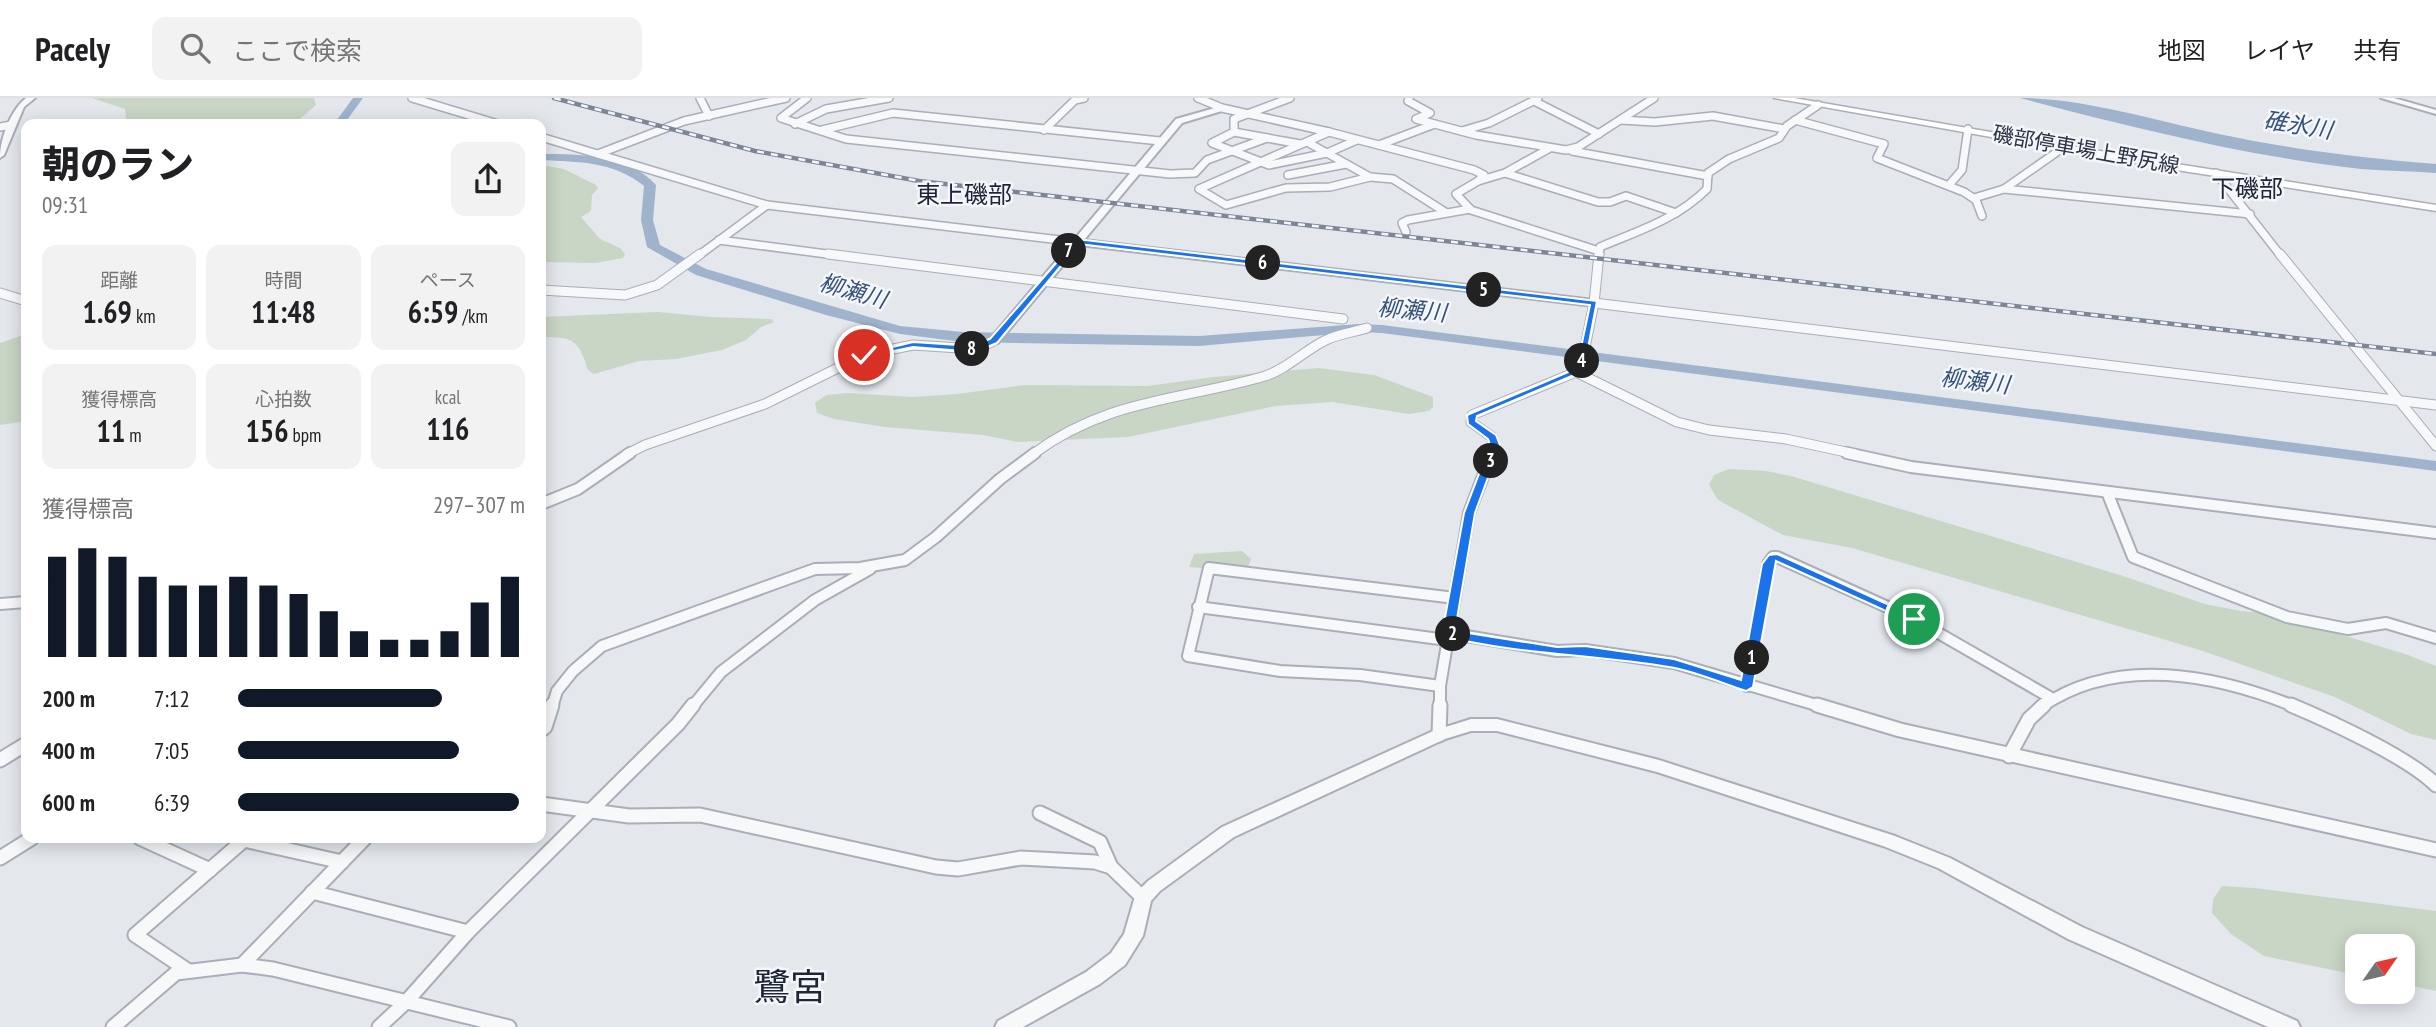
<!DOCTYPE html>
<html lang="ja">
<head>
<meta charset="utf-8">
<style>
  :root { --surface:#fff; --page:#f2f2f2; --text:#202124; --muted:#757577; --line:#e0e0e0; --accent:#111827 }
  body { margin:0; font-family:"PT Sans Narrow","Noto Sans JP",sans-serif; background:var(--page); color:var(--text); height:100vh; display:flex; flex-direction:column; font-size:26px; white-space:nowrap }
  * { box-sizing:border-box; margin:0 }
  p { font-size:23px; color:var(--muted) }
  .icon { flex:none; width:38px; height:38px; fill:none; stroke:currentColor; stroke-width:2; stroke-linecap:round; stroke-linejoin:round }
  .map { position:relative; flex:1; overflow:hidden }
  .sheet { position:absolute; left:21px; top:21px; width:525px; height:724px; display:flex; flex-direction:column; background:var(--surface); border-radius:14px; box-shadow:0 4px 18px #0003 }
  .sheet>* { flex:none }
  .needle { width:46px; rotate:56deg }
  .tools { position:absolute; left:2345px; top:836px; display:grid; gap:14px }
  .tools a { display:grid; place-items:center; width:70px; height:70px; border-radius:14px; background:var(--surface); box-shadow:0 4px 18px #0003; font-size:35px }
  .pin { position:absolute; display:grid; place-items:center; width:60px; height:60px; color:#fff; margin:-30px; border:4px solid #fff; border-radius:50%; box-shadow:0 2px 7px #0007 }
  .km { position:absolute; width:35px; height:35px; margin:-18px; border-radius:50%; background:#222; color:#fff; font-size:19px; line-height:35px; text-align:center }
  .round { display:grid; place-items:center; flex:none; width:74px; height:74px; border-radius:14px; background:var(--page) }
  .head { display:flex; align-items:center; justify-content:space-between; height:119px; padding:0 21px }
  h1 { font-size:38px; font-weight:800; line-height:52px }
  .metrics { display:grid; grid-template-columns:repeat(3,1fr); gap:10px; height:119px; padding:7px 21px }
  .metrics div { display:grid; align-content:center; border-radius:14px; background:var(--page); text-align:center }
  .metrics b { font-size:30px; font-weight:800 }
  .metrics small { font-size:19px; font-weight:400 }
  .metrics p { font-size:19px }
  .chart { height:196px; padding:14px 21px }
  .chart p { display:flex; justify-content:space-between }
  .chart svg { width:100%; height:126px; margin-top:7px; stroke:var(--accent); stroke-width:6 }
  ul { padding:0 21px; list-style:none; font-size:23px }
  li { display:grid; grid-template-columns:112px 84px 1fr; align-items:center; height:52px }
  li i { height:18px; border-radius:9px; background:var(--accent) }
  header { display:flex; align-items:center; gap:42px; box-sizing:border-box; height:98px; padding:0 35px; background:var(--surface); border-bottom:2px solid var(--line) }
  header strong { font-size:33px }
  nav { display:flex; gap:38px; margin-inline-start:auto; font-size:24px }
  .search { width:490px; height:63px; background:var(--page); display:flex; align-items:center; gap:18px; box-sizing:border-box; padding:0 24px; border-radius:14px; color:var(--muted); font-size:26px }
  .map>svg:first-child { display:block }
</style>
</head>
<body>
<header>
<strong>Pacely</strong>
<div class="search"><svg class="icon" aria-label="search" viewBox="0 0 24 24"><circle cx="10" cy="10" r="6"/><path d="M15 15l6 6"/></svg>ここで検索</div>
<nav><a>地図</a><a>レイヤ</a><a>共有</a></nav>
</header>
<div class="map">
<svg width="2436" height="929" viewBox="0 0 2436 929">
  <rect width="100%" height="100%" fill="#e4e7ec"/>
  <g fill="#c9d6c5">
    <polygon points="92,0 314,0 316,7 294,26 127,26 125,11"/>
    <polygon points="541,67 564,71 596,87 598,90 592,97 591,113 581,119 600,141 620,150 625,156 623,160 595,165 541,164"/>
    <path d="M658,214L710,219L771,221L774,224L761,229L746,242L722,252L676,261L639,263L594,276C587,272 587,270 585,263C576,237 565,240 541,239V219Z"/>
    <polygon points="26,236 26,323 0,327 0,245"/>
    <polygon points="1318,270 1374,277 1433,299 1433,309 1429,313 1409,316 1332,304 1276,308 1128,339 1018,344 983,337 885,329 834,321 817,315 815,305 826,297 848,295 913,299 957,296 1025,287 1148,288 1213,279"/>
    <polygon points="1729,371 1766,373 1791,378 2120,477 2205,506 2241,513 2275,516 2408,557 2436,568 2436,642 2411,636 2335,599 2200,552 1852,450 1783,437 1718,402 1709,387 1714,377"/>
    <polygon points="1242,453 1251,461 1247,471 1204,465 1202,470 1189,469 1194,456"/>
    <polygon points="2222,788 2254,790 2436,813 2436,893 2403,886 2403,849 2357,849 2357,877 2264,858 2231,836 2212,815 2213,801"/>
  </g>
  <path fill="#9fb4cc" d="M2020,0C2082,0 2153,22 2214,35C2288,51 2361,60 2436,66V75C2411,73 2386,73 2361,71C2246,58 2131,29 2020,0Z"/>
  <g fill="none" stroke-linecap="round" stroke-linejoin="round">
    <g fill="#9fb4cc" fill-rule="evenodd">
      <polygon points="353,0 363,0 344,26 334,26"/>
      <path d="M541,56C580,56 628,56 656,87L653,122L660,147L706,171L900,228L963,234L1199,238L1358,226L1382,227L2436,363V373L1382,235L1358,234L1199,248L963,244L900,236L826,217L696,177L647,149L641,122L644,88C613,63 579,64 541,62Z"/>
    </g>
    <g stroke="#a9aeb7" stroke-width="10">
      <g id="minor-far3">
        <polyline points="412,0 498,26"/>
        <polyline points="700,0 709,18"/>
        <polyline points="807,0 781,20 846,41 1170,76 1195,75 1207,62 1267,40"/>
        <polyline points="1198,0 1222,10 1329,34 1474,72 1484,77 1478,83"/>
        <polyline points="1409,0 1408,3 1430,15 1416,21 1476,37 1566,52 1578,49 1654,0"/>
        <polyline points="1538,0 1536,4 1599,36"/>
        <polyline points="1621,22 1655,24 1713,18 1784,31"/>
        <polyline points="1795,22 1884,46 1877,60 1964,94 1976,102 1982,118"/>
        <polyline points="795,26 826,11 889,0"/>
        <polyline points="0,29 11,27"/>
        <polyline points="822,32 893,15 1160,43"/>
        <polyline points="1044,32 1075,2 1084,0"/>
        <polyline points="1462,33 1489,25 1537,1"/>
        <polyline points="1234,34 1234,21 1290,0"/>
        <polyline points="541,39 767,107 1077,144"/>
        <polyline points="1307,44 1370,79 1330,89 1286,90 1226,107 1199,91 1329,34"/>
        <polyline points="1300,46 1234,34 1212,45 1269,67 1327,55 1357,42"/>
        <polyline points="1379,47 1432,27"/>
        <polyline points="1550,50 1505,75 1478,83 1456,96 1471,112 1599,153"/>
        <polyline points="1572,53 1708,78"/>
        <polyline points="598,56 684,23 786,0"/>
        <polyline points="1505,75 1598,104 1610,104 1626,98 1676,115"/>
        <polyline points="2216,75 2281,158"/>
        <polyline points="1288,77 1346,66"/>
        <polyline points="1370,79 1393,81 1445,114"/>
        <polyline points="1949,87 1962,72 1968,31"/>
        <polyline points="2004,91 2250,116"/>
        <polyline points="1974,100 2004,91 2064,49"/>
        <polyline points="1406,134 1402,125 1408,122 1470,111"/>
        <polyline points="719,142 842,158"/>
        <polyline points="698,158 767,107"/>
        <path d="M1599,158L1600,149C1638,133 1677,121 1707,91L1708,75L1729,61L1779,40L1787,28L1818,7"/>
      </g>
    </g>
    <g stroke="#a9aeb7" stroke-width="11">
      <g id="minor-far2">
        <polyline points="828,156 1343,221"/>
        <polyline points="2280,156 2436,348"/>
        <polyline points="541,192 625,197 657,187 700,156"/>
        <polyline points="0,195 26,203"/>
        <polyline points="1594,205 2436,307"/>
        <polyline points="1576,274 1677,324 1709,332 1786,341 1855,356"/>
        <polyline points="627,356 645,347 765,306 864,257 913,247 975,251 994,243"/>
        <path d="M1033,356C1109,300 1180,303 1265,278C1287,271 1305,252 1326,242C1338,236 1354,234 1367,230"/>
        <polyline points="1491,356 1495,347 1492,339 1471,324 1472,317 1576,274 1581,269 1594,205 1599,156"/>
      </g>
    </g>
    <g stroke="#a9aeb7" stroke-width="14">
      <g id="minor-far1">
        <polyline points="1847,355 1911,369 2436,435"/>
        <polyline points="2107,394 2133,459 2287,519 2348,531 2386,525 2436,540"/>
        <polyline points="541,406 578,391 630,355"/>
        <polyline points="0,506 26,504"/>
        <polyline points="1198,509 1447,542"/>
        <polyline points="1448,535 1557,553 1585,552 1674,565 1823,609"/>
        <polyline points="1440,588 1360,577 1280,573 1188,558 1209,470 1455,500"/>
        <polyline points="1747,588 1768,466 1773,459 1777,459 1914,521 2053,601"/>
        <polyline points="552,609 557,593 573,573 602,548 815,471 860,470 905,462 936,439 1000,381 1035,355"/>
        <polyline points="692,609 721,574 815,502 870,471"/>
        <polyline points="1440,609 1440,588 1469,415 1492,355"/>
        <path d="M2041,609C2117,556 2217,577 2296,609"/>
      </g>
    </g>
    <g stroke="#a9aeb7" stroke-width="17">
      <g id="minor">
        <polyline points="1817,607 1900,632 2436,752"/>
        <path d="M2291,607C2329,623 2408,659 2436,687"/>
        <polyline points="541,632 545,629 552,607"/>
        <polyline points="1439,637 1440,607"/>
        <polyline points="2009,658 2029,621 2044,607"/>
        <polyline points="0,662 26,646"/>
        <polyline points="541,706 629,718 700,717 936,769 958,771 1021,760 1095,764 1111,769 1143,800"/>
        <polyline points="1040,715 1100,744 1111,769"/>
        <polyline points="140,740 210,772"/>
        <polyline points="0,760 32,740"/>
        <polyline points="312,794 468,834"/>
        <polyline points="242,867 365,740"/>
        <polyline points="187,872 135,837 244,742 342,764"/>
        <polyline points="113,929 176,875 242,867 273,871 509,929"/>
        <polyline points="379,929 406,904 468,834 678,626 693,607"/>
      </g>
    </g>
    <g stroke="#a9aeb7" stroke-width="4">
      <g id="tertiary">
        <path d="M26,0H35L24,9L4,57L0,60C0,40 11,12 26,0Z"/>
        <polygon points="2381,0 2394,0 2436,12 2436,16"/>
        <polygon points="1222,8 1225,8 1225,12 1182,25 1084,142 1594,202 1599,205 1594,208 1080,147 998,245 990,245 990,241 1176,21"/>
        <polygon points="1471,621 1497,621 1659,662 1895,738 1950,760 2082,829 2297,923 2300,929 2268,929 2068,841 1938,770 1883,748 1657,674 1497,633 1471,633 1445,641 1234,739 1160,793 1151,803 1143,838 1125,867 1100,886 1023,929 995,929 998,923 1086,874 1111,855 1124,836 1136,795 1148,783 1222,729 1433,633"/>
      </g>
    </g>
    <g stroke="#a9aeb7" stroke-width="3">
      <polygon id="secondary" points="1774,0 1794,0 2164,64 2436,107 2436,113 2164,70"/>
    </g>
    <use href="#minor-far3" stroke="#f7f8fa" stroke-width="7"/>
    <use href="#minor-far2" stroke="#f7f8fa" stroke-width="9"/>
    <use href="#minor-far1" stroke="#f7f8fa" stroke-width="10"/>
    <use href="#minor" stroke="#f7f8fa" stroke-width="13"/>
    <use href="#tertiary" fill="#f7f8fa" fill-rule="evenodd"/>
    <use href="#secondary" fill="#fff" fill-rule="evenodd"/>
    <g stroke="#7d8696" stroke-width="4.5">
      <polyline id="rail" points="554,0 755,53 919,83 2436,256"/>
    </g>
    <use href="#rail" stroke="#f4f6f9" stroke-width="2.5" stroke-dasharray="7" stroke-linecap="butt"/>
  </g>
  <path fill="#1a73e8" stroke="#fff" stroke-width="2" d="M1077,141L1597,203L1584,271L1579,275L1477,318L1476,323L1496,337L1500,347L1475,415L1455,533L1557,549L1585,548L1674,561L1741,582L1762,466L1769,457L1777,456L1920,521L1918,524H1910L1776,463L1753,589L1746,593C1721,585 1695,573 1669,569C1594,556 1518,557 1444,538L1442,536L1464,415L1490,347L1488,341L1468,326L1467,317L1573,272L1577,268L1590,207L1079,146L997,245L975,254L913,249L864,259L860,257L913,244L973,248L990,241Z"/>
  <g text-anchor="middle" stroke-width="5" stroke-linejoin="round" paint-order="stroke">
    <g font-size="21" fill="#2b3445" stroke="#f4f6f9">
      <text transform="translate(2086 52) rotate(10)" y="7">磯部停車場上野尻線</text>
    </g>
    <g font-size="23" font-style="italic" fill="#34527a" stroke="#f4f6f9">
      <text transform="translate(2298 27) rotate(9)" y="8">碓氷川</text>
      <text transform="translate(853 193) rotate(16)" y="8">柳瀬川</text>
      <text transform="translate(1412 212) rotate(5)" y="8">柳瀬川</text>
      <text transform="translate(1975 283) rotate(7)" y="8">柳瀬川</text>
    </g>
    <g font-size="24" fill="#1d2536" stroke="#f4f6f9">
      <text x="2247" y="99">下磯部</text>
      <text x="964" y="105">東上磯部</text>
    </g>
    <g font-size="37" fill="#1d2536" stroke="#f4f6f9">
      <text x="790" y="902">鷺宮</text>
    </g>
  </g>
</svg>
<div class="tools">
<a><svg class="needle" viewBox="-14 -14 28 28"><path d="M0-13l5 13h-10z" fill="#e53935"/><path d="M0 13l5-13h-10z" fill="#757577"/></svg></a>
</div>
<div class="pin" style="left:1914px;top:521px;background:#1e9e55"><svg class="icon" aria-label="arrive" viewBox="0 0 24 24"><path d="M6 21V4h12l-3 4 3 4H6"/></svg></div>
<div class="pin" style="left:864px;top:257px;background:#d93025"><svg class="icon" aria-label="check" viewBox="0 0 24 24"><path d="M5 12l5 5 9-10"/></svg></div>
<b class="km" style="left:1752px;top:560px">1</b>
<b class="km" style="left:1453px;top:536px">2</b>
<b class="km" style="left:1491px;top:363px">3</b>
<b class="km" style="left:1582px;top:263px">4</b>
<b class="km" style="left:1484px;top:192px">5</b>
<b class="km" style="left:1263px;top:165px">6</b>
<b class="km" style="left:1069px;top:153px">7</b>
<b class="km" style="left:972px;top:251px">8</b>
<section class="sheet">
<div class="head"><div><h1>朝のラン</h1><p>09:31</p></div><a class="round"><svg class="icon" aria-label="share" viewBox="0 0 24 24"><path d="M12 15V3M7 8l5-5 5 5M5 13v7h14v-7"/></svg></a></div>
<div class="metrics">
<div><p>距離</p><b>1.69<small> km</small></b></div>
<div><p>時間</p><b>11:48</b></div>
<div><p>ペース</p><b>6:59<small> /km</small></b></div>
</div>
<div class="metrics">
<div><p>獲得標高</p><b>11<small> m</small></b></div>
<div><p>心拍数</p><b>156<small> bpm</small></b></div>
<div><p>kcal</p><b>116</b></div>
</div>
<div class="chart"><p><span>獲得標高</span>297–307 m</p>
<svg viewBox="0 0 160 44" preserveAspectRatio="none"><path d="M5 44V9M15 44V6M25 44V9M35 44V16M45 44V19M55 44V19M65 44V16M75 44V19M85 44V22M95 44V28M105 44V35M115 44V38M125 44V38M135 44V35M145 44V25M155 44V16"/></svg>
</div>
<ul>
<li><b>200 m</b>7:12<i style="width:71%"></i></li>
<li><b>400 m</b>7:05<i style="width:77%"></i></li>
<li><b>600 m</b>6:39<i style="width:98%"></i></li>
</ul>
</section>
</div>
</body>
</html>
